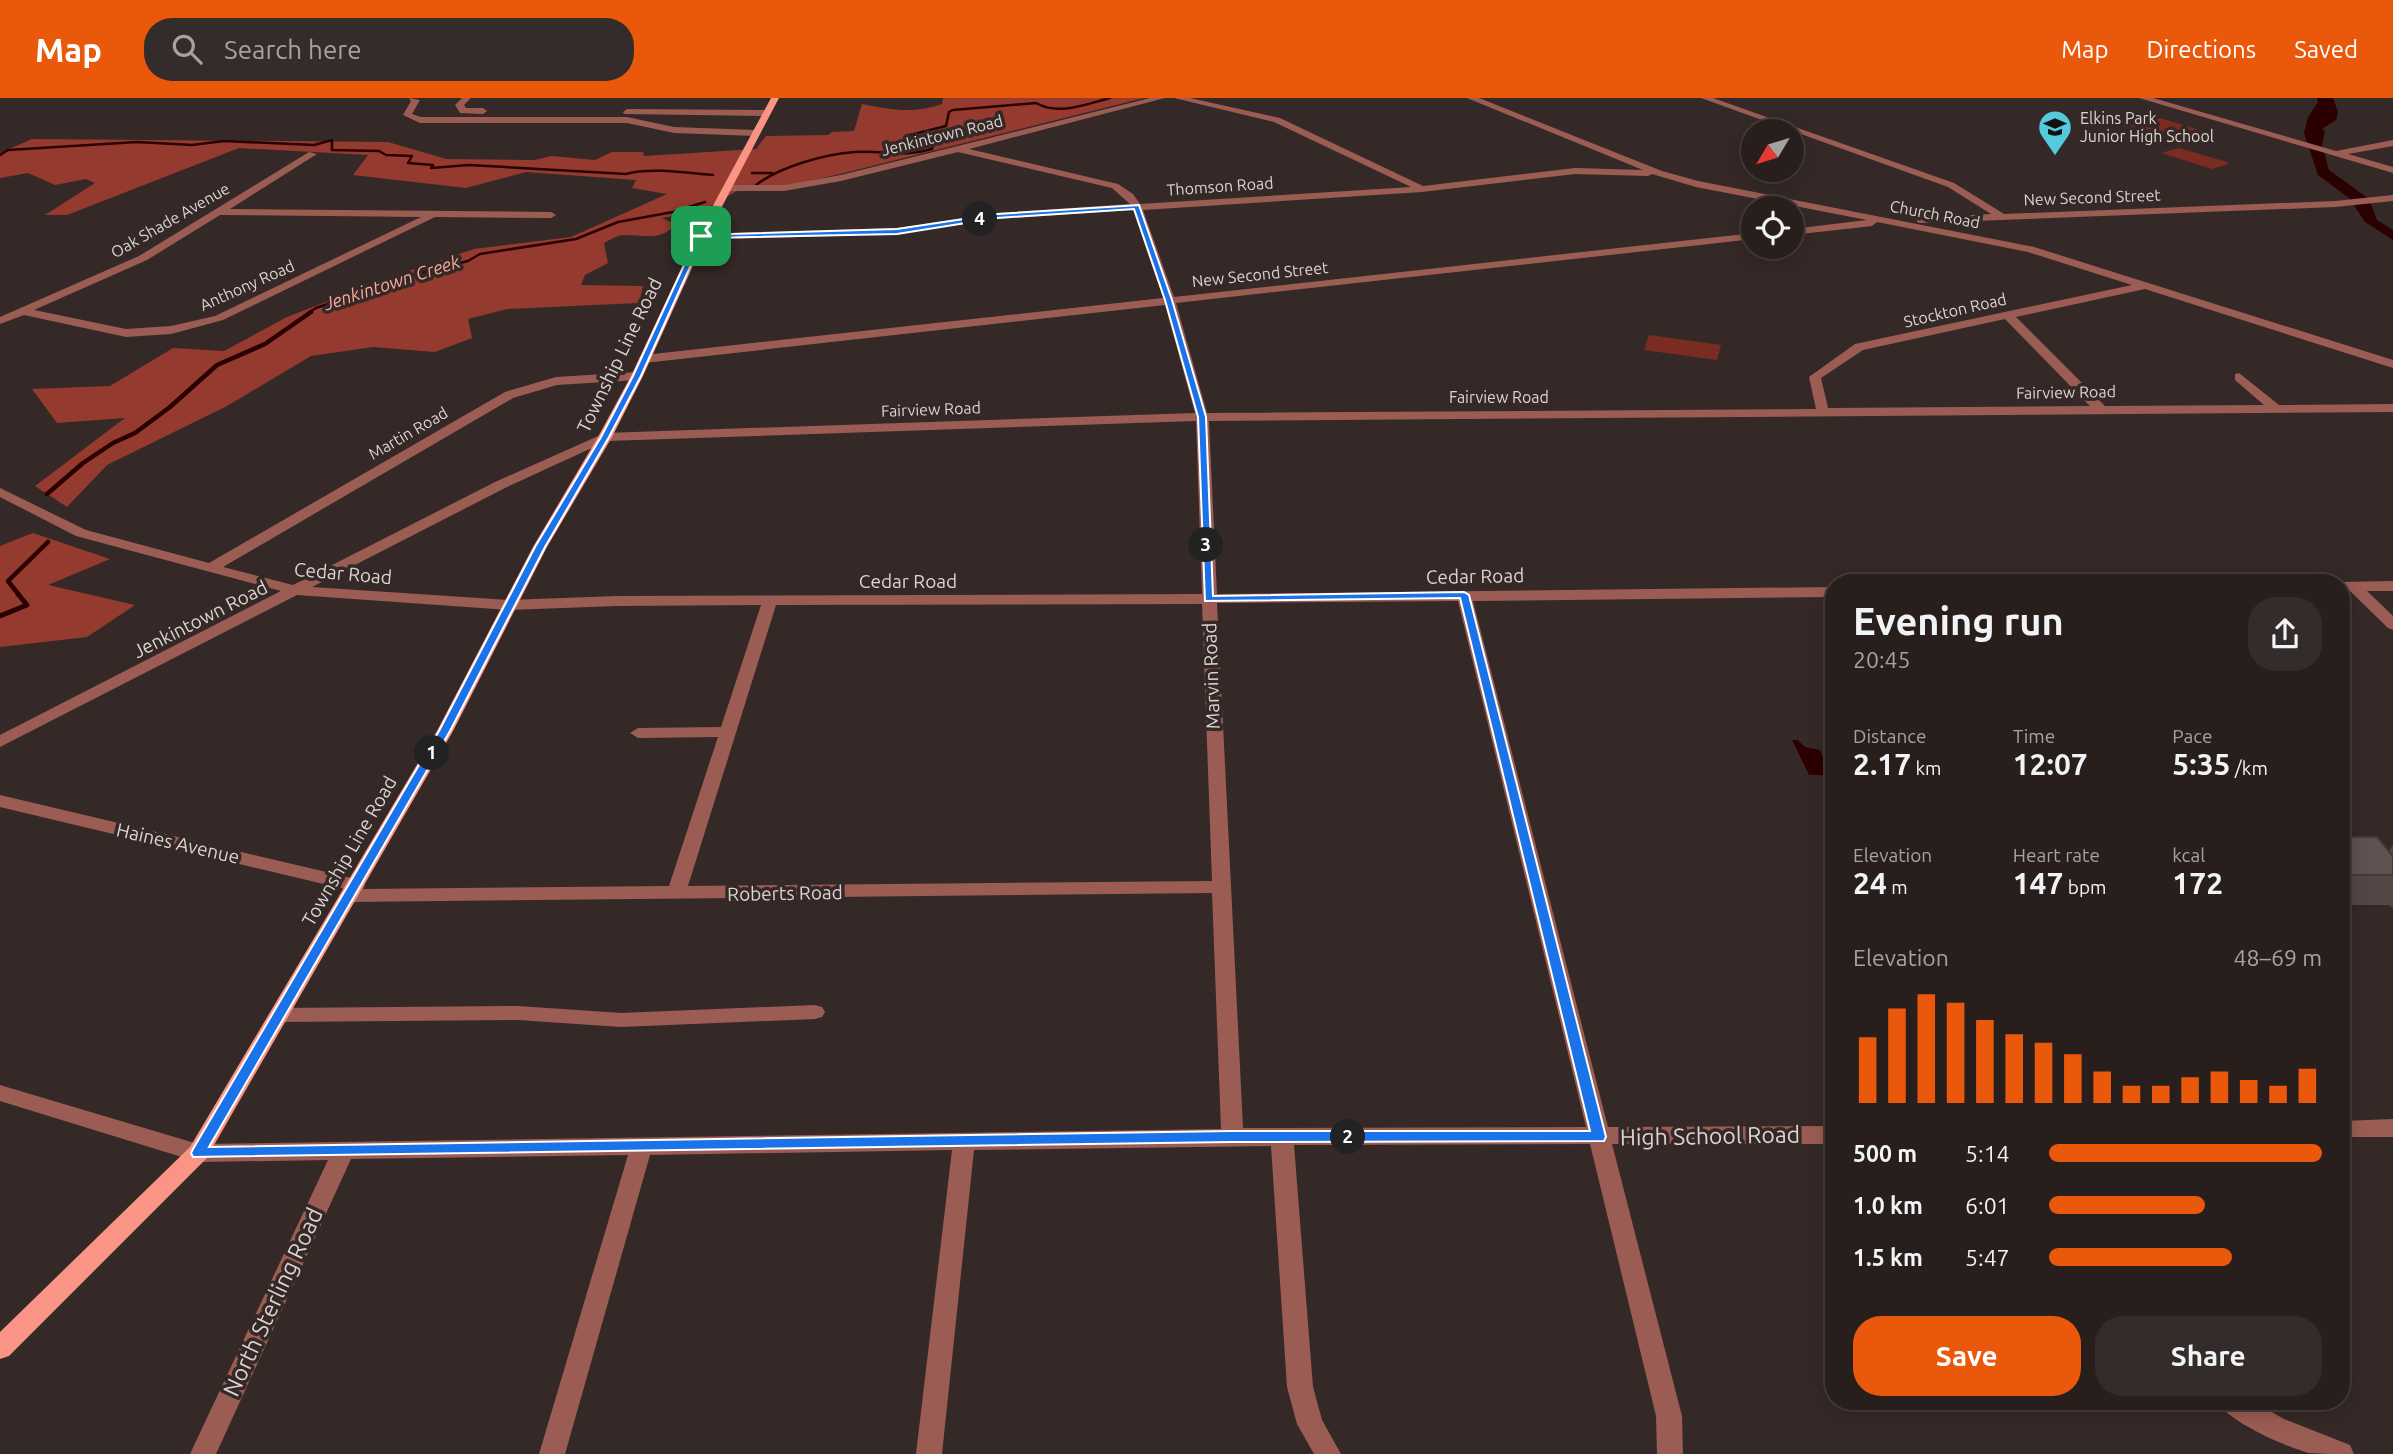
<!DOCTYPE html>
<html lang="en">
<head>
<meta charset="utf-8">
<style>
  :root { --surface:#281f1d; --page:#342c2a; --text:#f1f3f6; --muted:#a5a2a4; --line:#443d3b; --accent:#ea580c }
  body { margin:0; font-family:Ubuntu,sans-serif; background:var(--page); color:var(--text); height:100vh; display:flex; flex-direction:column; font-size:26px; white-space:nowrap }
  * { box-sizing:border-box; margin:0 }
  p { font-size:23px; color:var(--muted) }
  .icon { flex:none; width:38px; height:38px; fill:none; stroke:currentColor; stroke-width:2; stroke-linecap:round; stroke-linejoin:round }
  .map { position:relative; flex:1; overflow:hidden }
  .sheet { position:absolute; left:1825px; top:476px; width:525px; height:836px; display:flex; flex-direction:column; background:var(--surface); border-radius:28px; box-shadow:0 4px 18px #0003,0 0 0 2px var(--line) }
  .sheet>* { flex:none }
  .needle { width:46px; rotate:232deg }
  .fabs { position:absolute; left:1741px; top:21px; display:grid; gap:14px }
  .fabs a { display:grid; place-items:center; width:63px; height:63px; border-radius:50%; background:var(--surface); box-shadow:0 4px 18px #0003,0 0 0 2px var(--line); font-size:35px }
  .pin { position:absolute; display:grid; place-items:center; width:60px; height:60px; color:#fff; margin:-30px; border-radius:14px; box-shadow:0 4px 10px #0006 }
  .km { position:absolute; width:35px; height:35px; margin:-18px; border-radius:50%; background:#222; color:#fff; font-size:19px; line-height:35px; text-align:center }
  .round { display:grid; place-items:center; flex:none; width:74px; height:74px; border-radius:28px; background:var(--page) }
  .headline { display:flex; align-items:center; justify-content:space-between; height:119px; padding:0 28px }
  h1 { font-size:38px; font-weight:700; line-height:52px }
  .stats { display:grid; grid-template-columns:repeat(3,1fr); gap:10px; height:119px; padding:7px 28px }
  .stats div { display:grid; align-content:center }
  .stats b { font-size:30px; font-weight:700 }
  .stats small { font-size:19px; font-weight:400 }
  .stats p { font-size:19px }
  .chart { height:196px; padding:14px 28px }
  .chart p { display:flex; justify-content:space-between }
  .chart svg { width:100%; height:126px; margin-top:7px; stroke:var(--accent); stroke-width:6 }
  .cta { display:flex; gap:14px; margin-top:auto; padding:14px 28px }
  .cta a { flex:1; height:80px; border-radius:28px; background:var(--accent); color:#fff; font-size:28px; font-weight:700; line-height:80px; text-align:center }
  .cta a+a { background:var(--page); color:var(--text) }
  ul { padding:0 28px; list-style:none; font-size:23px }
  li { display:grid; grid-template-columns:112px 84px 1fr; align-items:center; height:52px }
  li i { height:18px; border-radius:9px; background:var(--accent) }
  header { display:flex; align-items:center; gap:42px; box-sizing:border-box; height:98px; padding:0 35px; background:var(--accent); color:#fff }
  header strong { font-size:33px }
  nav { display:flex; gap:38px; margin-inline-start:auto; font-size:24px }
  .search { width:490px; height:63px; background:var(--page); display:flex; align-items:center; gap:18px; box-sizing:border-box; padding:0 24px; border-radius:28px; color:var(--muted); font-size:26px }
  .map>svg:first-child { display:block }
</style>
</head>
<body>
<header>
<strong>Map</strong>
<div class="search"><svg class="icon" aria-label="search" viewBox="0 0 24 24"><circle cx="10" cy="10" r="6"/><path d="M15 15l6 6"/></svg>Search here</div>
<nav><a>Map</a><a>Directions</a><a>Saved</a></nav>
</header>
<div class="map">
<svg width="2393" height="1356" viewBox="0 0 2393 1356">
  <rect width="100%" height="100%" fill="#352927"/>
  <g fill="#7a2c23">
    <polygon points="2160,20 2216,37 2184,46 2127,29"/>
    <polygon points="2179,50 2227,64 2229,66 2212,71 2161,55"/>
    <polygon points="1649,237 1721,247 1717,262 1644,252"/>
  </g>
  <g fill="#953a2e">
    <path d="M943,0H1144L840,76L790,87L744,89L700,114L662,120L677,127C658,143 646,137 624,137C617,137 610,142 604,145L608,165L585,177L581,187L643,188L639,205L507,211L468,221L472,240L435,254L373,249L311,258L227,308L107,367L67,409L35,388L125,320L57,325L32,291L110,288L173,250L224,253L287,219L385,181L474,151L571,139L667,96L632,90L636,82L526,74L466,90L353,77L368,57L239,50L67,117H45L95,85L86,81L55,87L28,75L0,80V55L32,41L388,44L446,61L535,62L551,58L595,62L612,54H643L644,58L756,51L766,38L828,37L832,34L854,33L862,6C891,12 914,16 942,6Z"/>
    <polygon points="33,435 110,461 48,487 135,507 87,539 0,549 0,448"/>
  </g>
  <g fill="#2b0000">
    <polygon points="2317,0 2333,0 2338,14 2336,22 2322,31 2325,33 2322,47 2329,72 2369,101 2377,122 2393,132 2393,142 2365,124 2349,100 2318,77 2304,35 2308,19 2318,4"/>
    <polygon points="1792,642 1798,642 1805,649 1820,652 1831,677 1809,677"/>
  </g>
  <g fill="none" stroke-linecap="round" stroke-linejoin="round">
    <g stroke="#2b0000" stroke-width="2.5">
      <path d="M0,57L8,52L137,44L192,47L224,43L314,47L332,42V52L379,53L386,57L412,58L408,65L433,67L431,70L469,67L626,76C649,69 689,75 713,77"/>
      <polyline points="752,75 772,75"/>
      <path d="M756,87C779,69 825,56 855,54C884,52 902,60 932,51L934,43L910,37L946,28L949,14L953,12L1036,5C1059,18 1086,6 1110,0"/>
      <polyline points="308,215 316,210 409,178 468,163 480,156 576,141 618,124 673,114 705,104"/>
    </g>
    <g stroke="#2b0000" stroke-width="4.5">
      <polyline points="47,396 83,365 113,345 135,335 170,309 217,267 265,246 311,214"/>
      <polyline points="19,497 8,483 48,444"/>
    </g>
    <polyline stroke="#2b0000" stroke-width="5" points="0,518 27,507 18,496"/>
    <g fill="#9b5d53" fill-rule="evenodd">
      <polygon points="409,0 420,2 412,16 421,19 627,19 674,29 756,32 761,35 756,38 674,35 627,25 420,25 403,17 411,3"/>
      <polygon points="462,0 471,0 464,7 466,10 483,10 487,13 483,16 460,15 455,7"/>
      <path d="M1150,0H1165L969,51L1118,86L1133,96L1140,106L1411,89L1274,24L1174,0H1190L1280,20L1423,88L1575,70L1643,72L1467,0H1479L1662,73L1698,83L2034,149L2393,262V270L2145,191L2016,219L2105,308L2264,307L2235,282V276L2239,275L2279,307L2393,306V314L1209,323L1217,496L1834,489V499L1473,503L1608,1029L1834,1028V1046H1612L1682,1318L1683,1356H1657L1656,1318L1590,1046L1294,1047L1313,1289L1322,1322L1341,1356H1314L1297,1326L1287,1289L1271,1048L974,1052L942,1356H916L952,1052L650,1057L565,1356H539L628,1057L351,1061L216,1356H190L328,1062L198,1064L0,1003V987L198,1046L1221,1031L1212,795L349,804L342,803L339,798L342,793L349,792L0,709V697L356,781L363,783L365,787L363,791L669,788L718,639L638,640L630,635L638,630L721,629L761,507L616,508L509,512L297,497L0,649V637L281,493L76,438L0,399V390L86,432L209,465L505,294L556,279L637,274L643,278L637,282L557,287L513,300L223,469L293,487L495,384L605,335L1195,315L1165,207L644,265L638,261L644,257L1163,200L1133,112L997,121L897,136L701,142L696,139L701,136L897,130L997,115L1130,106L1112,90L958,54L841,83L784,93H728L723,90L728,87H784L841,77ZM1575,76L1648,78L1652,76L1696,89L1867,122L1792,131V137L1872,128L1877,124L2028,154L2132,187L1855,246L1809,279L1816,311L1207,315L1176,205L1754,141V135L1174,199L1143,112L1422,94ZM2005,221L2090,308L1828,310L1821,280L1863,252ZM1196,323L1202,496L616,498L509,502L312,489L505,390L607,343ZM1458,503L1586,1029L1243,1030L1217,505ZM1202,506L1212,783L688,788L776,507Z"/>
      <polygon points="1701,0 1713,0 1954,85 2004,116 2335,103 2393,97 2393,103 2335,109 1921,125 1917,124 1917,120 1991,116 1948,89"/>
      <polygon points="2139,0 2153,0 2336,53 2393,42 2393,48 2348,56 2393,69 2393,75"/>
      <polygon points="627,11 767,12 771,15 767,18 624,16 623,14"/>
      <path d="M309,54L317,56L230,111L551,114L556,117L551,120L435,119L223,222L171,236L126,239L24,217L0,226V219L139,158ZM220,117L421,119L215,218L171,228L126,231L34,212L147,162Z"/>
      <polygon points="2393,483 2393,493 2367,493 2393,518 2393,532 2388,530 2350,493 2342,493 2342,484"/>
      <polygon points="815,907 822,909 825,914 822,919 815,921 621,929 518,922 279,924 272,922 269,917 272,912 279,910 518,908 621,915"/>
      <polygon points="2393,1021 2393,1039 2342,1039 2342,1023"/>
      <path d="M2218,1304H2254L2284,1321L2350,1347L2354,1356C2340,1356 2323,1356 2309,1355C2288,1350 2227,1323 2218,1304Z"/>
    </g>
    <polygon fill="#fa9484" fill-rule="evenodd" points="771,0 779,0 706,139 643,278 612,339 547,449 453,633 206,1061 9,1258 0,1261 0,1234 190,1049 437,633 533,449 598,339 631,278 696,139"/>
  </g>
  <polygon fill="#524745" points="2342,739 2389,753 2393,747 2393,810 2389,807 2342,807"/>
  <polygon fill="#5f5250" stroke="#423938" stroke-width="2" points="2342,739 2377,739 2393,758 2393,777 2342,777"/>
  <path fill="#1a73e8" stroke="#fff" stroke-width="2" fill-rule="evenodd" d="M1139,107L1172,202L1206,319L1213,498L1464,494L1469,497L1606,1039L1604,1043L1231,1044L193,1059L191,1055L193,1051L439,633L535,449L601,339L633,278L698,137L897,131L997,116ZM1134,111L1165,202L1198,319L1205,503L1460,500L1590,1033H1231L209,1049L450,633L545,449L609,339L641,278L703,140L897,136L997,120Z"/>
  <defs>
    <g id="school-pin" transform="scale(1.75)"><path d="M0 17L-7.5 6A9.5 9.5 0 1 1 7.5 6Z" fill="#54cadd" stroke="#352927"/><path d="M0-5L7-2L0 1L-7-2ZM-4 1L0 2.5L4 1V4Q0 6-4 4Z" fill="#111"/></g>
  </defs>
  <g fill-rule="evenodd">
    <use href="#school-pin" x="2055" y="29"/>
  </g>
  <g text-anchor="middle" stroke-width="7" stroke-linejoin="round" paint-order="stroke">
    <g font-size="16" fill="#dcd4d3" stroke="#352927" text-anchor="start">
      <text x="2080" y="26">Elkins Park<tspan x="2080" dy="18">Junior High School</tspan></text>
    </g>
    <g font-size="16" fill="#dcd4d3" stroke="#352927">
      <text transform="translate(942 37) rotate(-14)" y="6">Jenkintown Road</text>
      <text transform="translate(1220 88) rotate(-4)" y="6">Thomson Road</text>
      <text transform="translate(2092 99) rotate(-2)" y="6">New Second Street</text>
      <text transform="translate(1935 116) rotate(11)" y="6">Church Road</text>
      <text transform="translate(170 122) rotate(-30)" y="6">Oak Shade Avenue</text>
      <text transform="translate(1260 176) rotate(-6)" y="6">New Second Street</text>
      <text transform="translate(247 187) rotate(-24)" y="6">Anthony Road</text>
      <text transform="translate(1955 212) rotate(-13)" y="6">Stockton Road</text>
      <text transform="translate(2066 294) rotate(-1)" y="6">Fairview Road</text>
      <text x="1499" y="305">Fairview Road</text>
      <text transform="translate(931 311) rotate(-2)" y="6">Fairview Road</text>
      <text transform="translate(408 335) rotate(-30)" y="6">Martin Road</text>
    </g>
    <g font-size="18" font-style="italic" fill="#f7aa9d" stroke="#352927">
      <text transform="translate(392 185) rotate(-18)" y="6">Jenkintown Creek</text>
    </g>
    <g font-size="19" fill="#dcd4d3" stroke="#352927">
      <text transform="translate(619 257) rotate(-64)" y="7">Township Line Road</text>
      <text transform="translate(343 475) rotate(5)" y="7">Cedar Road</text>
      <text transform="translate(1475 478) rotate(-1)" y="7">Cedar Road</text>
      <text x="908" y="490">Cedar Road</text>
      <text transform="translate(200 521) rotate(-27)" y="7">Jenkintown Road</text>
      <text transform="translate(1211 578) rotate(-92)" y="7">Marvin Road</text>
      <text transform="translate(178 745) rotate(13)" y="7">Haines Avenue</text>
      <text transform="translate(349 753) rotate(-60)" y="7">Township Line Road</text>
      <text transform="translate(785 795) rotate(-1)" y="7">Roberts Road</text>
    </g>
    <g font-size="23" fill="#dcd4d3" stroke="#352927">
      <text transform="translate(1710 1038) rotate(-1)" y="8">High School Road</text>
      <text transform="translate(273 1204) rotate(-65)" y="8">North Sterling Road</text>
    </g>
  </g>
</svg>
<div class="fabs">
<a><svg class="needle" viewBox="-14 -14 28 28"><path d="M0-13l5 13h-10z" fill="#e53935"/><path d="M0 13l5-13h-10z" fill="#a5a2a4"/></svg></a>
<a><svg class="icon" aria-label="locate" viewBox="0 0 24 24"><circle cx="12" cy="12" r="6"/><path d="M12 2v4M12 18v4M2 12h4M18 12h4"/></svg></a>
</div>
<div class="pin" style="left:701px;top:138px;background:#1e9e55"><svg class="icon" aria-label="arrive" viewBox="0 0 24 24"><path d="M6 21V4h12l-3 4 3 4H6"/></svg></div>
<b class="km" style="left:432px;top:655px">1</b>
<b class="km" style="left:1348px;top:1039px">2</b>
<b class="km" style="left:1206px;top:447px">3</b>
<b class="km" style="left:980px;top:121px">4</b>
<section class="sheet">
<div class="headline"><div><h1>Evening run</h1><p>20:45</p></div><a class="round"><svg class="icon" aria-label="share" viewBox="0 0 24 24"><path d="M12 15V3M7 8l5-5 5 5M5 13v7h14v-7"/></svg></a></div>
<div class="stats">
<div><p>Distance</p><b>2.17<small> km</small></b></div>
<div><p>Time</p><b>12:07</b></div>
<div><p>Pace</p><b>5:35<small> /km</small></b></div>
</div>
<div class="stats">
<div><p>Elevation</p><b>24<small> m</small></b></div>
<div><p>Heart rate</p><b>147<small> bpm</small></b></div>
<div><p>kcal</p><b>172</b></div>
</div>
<div class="chart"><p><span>Elevation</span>48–69 m</p>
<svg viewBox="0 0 160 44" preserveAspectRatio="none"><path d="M5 44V21M15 44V11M25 44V6M35 44V9M45 44V15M55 44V20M65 44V23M75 44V27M85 44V33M95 44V38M105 44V38M115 44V35M125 44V33M135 44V36M145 44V38M155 44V32"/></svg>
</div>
<ul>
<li><b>500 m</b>5:14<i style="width:100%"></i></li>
<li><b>1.0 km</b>6:01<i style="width:57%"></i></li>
<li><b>1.5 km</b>5:47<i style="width:67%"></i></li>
</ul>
<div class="cta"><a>Save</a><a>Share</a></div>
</section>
</div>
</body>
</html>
